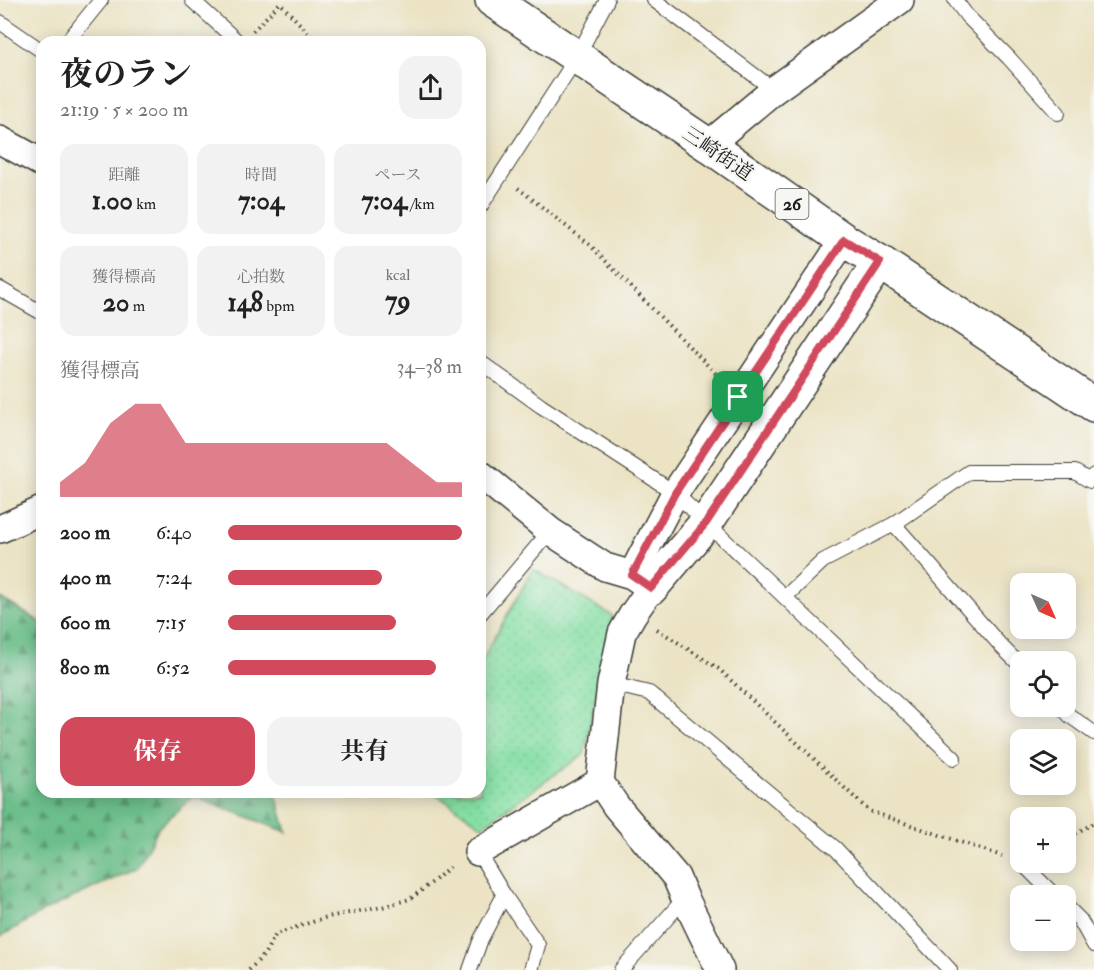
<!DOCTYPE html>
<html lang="ja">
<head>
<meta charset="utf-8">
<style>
  :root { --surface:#fff; --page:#f2f2f2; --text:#222; --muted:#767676; --accent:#d1495b }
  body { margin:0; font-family:"IM FELL Double Pica","Noto Serif JP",serif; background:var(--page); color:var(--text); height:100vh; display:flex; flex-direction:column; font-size:22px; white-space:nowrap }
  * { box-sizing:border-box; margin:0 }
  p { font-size:20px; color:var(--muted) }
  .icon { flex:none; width:33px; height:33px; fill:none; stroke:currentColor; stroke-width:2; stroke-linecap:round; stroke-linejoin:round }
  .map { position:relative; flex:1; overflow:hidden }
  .details { position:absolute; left:36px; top:36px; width:450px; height:762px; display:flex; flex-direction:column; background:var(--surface); border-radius:18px; box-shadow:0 3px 15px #0003 }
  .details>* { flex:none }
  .needle { width:39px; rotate:135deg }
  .tools { position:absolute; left:1010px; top:573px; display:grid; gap:12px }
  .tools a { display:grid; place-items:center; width:66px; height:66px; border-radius:12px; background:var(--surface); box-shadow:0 3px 15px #0003; font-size:30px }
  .pin { position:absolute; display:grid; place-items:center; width:51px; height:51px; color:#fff; margin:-26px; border-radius:12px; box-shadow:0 3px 9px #0006 }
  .round { display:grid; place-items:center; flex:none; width:63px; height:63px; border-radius:18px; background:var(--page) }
  .head { display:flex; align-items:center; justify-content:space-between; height:102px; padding:0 24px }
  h1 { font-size:33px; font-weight:700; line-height:45px }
  .metrics { display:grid; grid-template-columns:repeat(3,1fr); gap:9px; height:102px; padding:6px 24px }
  .metrics div { display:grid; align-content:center; border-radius:15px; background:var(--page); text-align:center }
  .metrics b { font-size:26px; font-weight:700 }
  .metrics small { font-size:16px; font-weight:400 }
  .metrics p { font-size:16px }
  .chart { height:168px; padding:12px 24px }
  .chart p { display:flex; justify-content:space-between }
  .chart svg { width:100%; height:108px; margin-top:6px; fill:var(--accent); opacity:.7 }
  .action { display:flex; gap:12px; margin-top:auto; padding:12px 24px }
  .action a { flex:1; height:69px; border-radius:18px; background:var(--accent); color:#fff; font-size:24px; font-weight:700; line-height:69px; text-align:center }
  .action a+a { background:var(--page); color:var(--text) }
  ul { padding:0 24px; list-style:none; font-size:20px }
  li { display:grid; grid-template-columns:96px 72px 1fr; align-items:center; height:45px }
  li i { height:15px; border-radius:8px; background:var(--accent) }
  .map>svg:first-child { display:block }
</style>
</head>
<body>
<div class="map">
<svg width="1094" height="970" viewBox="0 0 1094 970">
  <defs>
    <pattern id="forest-firs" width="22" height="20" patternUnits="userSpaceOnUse" patternTransform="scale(1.5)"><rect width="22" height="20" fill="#6cbe8a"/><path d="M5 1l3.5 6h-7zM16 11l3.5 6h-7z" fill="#589a70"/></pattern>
    <pattern id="park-dots" width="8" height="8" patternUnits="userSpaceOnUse" patternTransform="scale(1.5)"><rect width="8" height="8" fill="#85dfa4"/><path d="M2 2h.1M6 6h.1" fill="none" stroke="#72bf8d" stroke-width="1.8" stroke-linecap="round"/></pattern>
  </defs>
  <rect width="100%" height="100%" fill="#f6f6f2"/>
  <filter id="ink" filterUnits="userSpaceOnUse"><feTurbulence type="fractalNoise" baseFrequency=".0167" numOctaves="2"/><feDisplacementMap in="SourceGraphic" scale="12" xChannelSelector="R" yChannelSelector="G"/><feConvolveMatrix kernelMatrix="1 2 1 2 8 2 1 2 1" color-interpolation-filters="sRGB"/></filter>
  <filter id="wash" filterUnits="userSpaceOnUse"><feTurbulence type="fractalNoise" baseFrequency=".008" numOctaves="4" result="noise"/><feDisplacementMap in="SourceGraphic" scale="24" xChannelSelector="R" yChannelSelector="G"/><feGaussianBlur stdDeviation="1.35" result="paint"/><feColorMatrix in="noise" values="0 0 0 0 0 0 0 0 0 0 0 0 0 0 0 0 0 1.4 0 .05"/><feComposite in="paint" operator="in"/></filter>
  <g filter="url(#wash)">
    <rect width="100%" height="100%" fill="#ebe3c4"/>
    <polygon fill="url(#forest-firs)" stroke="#446d53" stroke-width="1.5" points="0,598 42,623 42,792 275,792 287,832 193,796 159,827 137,868 42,912 0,937"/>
    <polygon fill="url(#park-dots)" stroke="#507e60" stroke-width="1.5" points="533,569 613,616 584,754 482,826 433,792 480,792 480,664"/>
  </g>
  <g filter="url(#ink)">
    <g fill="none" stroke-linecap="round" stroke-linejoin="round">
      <g stroke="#3b3a35" stroke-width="16">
        <g id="service">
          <polyline points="192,0 238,42"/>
          <polyline points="654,0 774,90"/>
          <polyline points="955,0 967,16 1009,58 1058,113"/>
          <polyline points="0,22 42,51"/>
          <polyline points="67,42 101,0"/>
          <polyline points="480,207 577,57 607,0"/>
          <polyline points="0,289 42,313"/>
          <polyline points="480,362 541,406 675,493 954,758"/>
          <polyline points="894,524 1001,646 1020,665"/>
          <polyline points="785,597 823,561 894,524 969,472 1075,472 1090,481 1094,475"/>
          <polyline points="480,614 550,531"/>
          <polyline points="611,684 649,693 836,849 950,970"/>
          <polyline points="1061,706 1070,716 1094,733"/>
          <polyline points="478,852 504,895 538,945 531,970"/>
          <polyline points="1022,863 1055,896"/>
          <polyline points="1065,905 1080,920 1094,945"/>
          <polyline points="470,970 481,939 504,895"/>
          <polyline points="621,970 685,898"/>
        </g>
      </g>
      <g stroke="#3b3a35" stroke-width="30">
        <g id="minor">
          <polyline points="0,140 42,163"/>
          <polyline points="708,145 774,90 900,0"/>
          <polyline points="480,474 550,531 605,567 632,575 651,588 633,614 622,633 611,684 600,782 616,806 676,877 685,898 720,970"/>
          <polyline points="0,529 42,510"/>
          <polyline points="632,575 675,493 844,240"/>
          <polyline points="478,852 600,782"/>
        </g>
      </g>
      <g stroke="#3b3a35" stroke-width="36">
        <polyline id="tertiary" points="651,588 706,523 880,262"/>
      </g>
      <g stroke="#3b3a35" stroke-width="36">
        <polyline id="primary" points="492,0 708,145 844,240 880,262 1094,405"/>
      </g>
      <g stroke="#3b3a35" stroke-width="4" stroke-dasharray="1.5 4.5" stroke-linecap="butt">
        <polyline points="253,31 280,3 317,42"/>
        <polyline points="518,188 590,245 720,378"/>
        <polyline points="657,629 719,669 869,811 1002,856"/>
        <polyline points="1065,839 1094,823"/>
        <polyline points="249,970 264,955 276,934 327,917 382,907 410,899 434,881 453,864"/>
      </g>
      <use href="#service" stroke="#fff" stroke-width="14"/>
      <use href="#minor" stroke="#fff" stroke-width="27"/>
      <use href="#tertiary" stroke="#fff" stroke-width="33"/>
      <use href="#primary" stroke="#fff" stroke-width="33"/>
    </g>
  </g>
  <g fill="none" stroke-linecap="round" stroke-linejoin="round" filter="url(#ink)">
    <g stroke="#fff" stroke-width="12">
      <polygon id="route" points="844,240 880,262 706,523 651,588 632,575 675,493"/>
    </g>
    <use href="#route" stroke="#d1495b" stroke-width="8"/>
  </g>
  <g text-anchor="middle" stroke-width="4.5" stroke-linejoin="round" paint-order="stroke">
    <rect fill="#f6f6f2" stroke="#5d5d5c" stroke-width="1.5" x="775.5" y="189" width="33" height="30" rx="4.5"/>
    <g font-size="18" font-weight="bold" fill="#1c1c1c">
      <text x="792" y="210">26</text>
    </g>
    <g font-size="20" fill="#1c1c1c" stroke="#f6f6f2">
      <text transform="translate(718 153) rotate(34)" y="7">三崎街道</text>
    </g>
  </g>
</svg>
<div class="tools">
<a><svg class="needle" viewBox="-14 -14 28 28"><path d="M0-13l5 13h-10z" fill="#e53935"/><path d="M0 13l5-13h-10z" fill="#767676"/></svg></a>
<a><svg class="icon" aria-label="locate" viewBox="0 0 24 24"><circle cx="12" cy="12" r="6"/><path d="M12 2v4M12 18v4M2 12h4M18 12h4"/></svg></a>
<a><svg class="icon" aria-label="layers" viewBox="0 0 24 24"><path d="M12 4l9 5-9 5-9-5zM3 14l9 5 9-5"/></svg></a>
<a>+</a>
<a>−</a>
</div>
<div class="pin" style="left:738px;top:397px;background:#1e9e55"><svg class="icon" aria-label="arrive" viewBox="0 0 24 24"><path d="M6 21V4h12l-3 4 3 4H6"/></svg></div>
<section class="details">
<div class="head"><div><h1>夜のラン</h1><p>21:19 · 5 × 200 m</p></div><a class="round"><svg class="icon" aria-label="share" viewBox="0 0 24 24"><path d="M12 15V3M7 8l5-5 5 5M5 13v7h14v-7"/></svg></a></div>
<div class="metrics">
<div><p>距離</p><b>1.00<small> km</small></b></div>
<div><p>時間</p><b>7:04</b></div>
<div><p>ペース</p><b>7:04<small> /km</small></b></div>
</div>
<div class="metrics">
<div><p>獲得標高</p><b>20<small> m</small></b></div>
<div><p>心拍数</p><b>148<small> bpm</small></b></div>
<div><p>kcal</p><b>79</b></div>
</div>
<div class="chart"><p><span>獲得標高</span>34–38 m</p>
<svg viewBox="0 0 160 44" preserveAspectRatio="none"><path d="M0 44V38L10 30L20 14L30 6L40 6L50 22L60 22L70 22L80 22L90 22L100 22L110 22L120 22L130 22L140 30L150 38L160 38V44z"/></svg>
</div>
<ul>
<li><b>200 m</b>6:40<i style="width:100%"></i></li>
<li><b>400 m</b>7:24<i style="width:66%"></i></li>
<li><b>600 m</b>7:15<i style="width:72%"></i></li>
<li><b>800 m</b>6:52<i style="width:89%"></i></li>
</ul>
<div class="action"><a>保存</a><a>共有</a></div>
</section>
</div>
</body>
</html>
